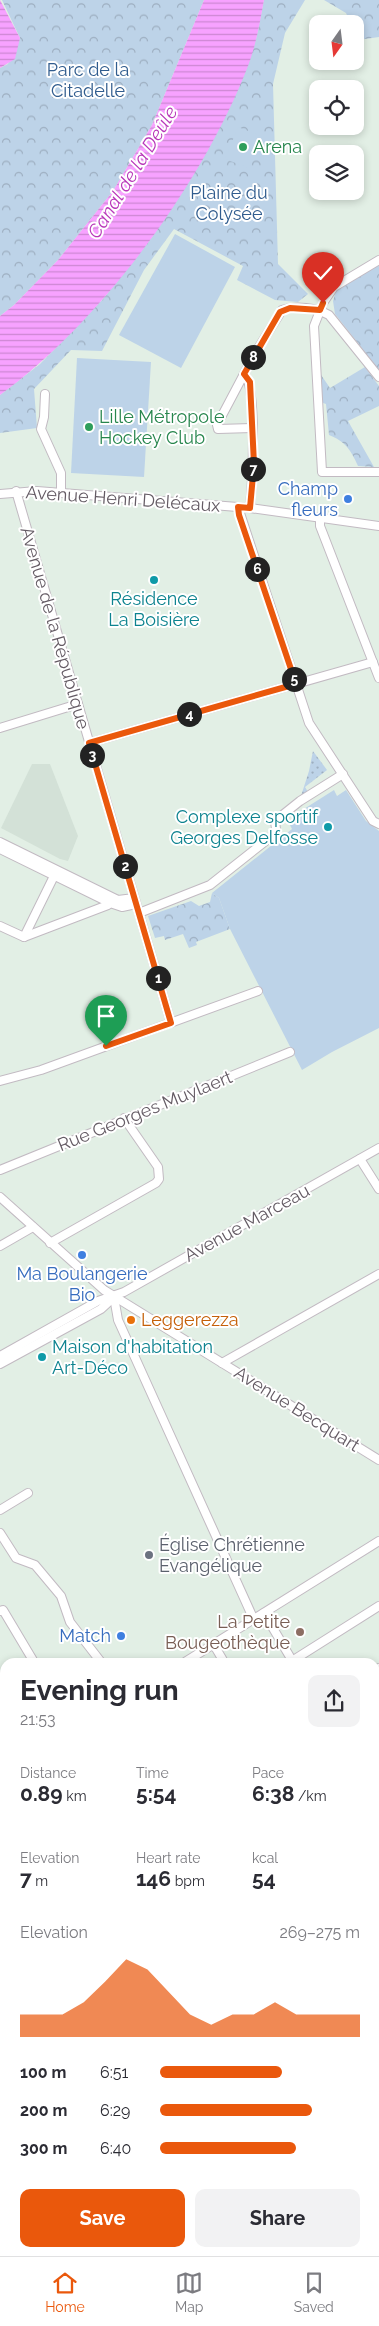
<!DOCTYPE html>
<html lang="en">
<head>
<meta charset="utf-8">
<style>
  :root { --surface:#fff; --page:#f2f2f3; --text:#2b2b33; --muted:#7c7c81; --line:#e1e1e2; --accent:#ea580c }
  body { margin:0; font-family:Raleway,sans-serif; background:var(--page); color:var(--text); height:100vh; display:flex; flex-direction:column; font-size:19px; white-space:nowrap }
  * { box-sizing:border-box; margin:0 }
  p { font-size:16px; color:var(--muted) }
  .icon { flex:none; width:28px; height:28px; fill:none; stroke:currentColor; stroke-width:2; stroke-linecap:round; stroke-linejoin:round }
  .map { position:relative; flex:1; overflow:hidden }
  .panel { position:absolute; left:0px; top:1658px; width:380px; height:599px; display:flex; flex-direction:column; background:var(--surface); border-radius:15px 15px 0 0; box-shadow:0 2px 8px #0003 }
  .panel>* { flex:none }
  .needle { width:32px; rotate:194deg }
  .controls { position:absolute; left:309px; top:15px; display:grid; gap:10px }
  .controls a { display:grid; place-items:center; width:55px; height:55px; border-radius:10px; background:var(--surface); box-shadow:0 2px 8px #0003; font-size:25px }
  .pin { position:absolute; display:grid; place-items:center; width:42px; height:42px; color:#fff; margin:-51px -21px; border-radius:50% 50% 50% 0; rotate:-45deg; box-shadow:0 0 5px #0007 }
  .pin .icon { rotate:45deg }
  .km { position:absolute; width:25px; height:25px; margin:-12px; border-radius:50%; background:#222; color:#fff; font-size:14px; line-height:25px; text-align:center }
  .round { display:grid; place-items:center; flex:none; width:52px; height:52px; border-radius:10px; background:var(--page) }
  .overview { display:flex; align-items:center; justify-content:space-between; height:85px; padding:0 20px }
  h1 { font-size:28px; font-weight:700; line-height:38px }
  .stats { display:grid; grid-template-columns:repeat(3,1fr); gap:8px; height:85px; padding:5px 20px }
  .stats div { display:grid; align-content:center }
  .stats b { font-size:21px; font-weight:700 }
  .stats small { font-size:14px; font-weight:400 }
  .stats p { font-size:14px }
  .chart { height:140px; padding:10px 20px }
  .chart p { display:flex; justify-content:space-between }
  .chart svg { width:100%; height:90px; margin-top:5px; fill:var(--accent); opacity:.7 }
  .button { display:flex; gap:10px; margin-top:auto; padding:10px 20px }
  .button a { flex:1; height:58px; border-radius:10px; background:var(--accent); color:#fff; font-size:20px; font-weight:700; line-height:58px; text-align:center }
  .button a+a { background:var(--page); color:var(--text) }
  ul { padding:0 20px; list-style:none; font-size:16px }
  li { display:grid; grid-template-columns:80px 60px 1fr; align-items:center; height:38px }
  li i { height:12px; border-radius:6px; background:var(--accent) }
  .tabs { display:flex; justify-content:space-around; align-items:center; height:70px; border-top:1px solid var(--line); background:var(--surface); font-size:14px; color:var(--muted) }
  .tabs a { display:grid; justify-items:center; gap:2px }
  .tabs .on { color:var(--accent) }
  .map>svg:first-child { display:block }
</style>
</head>
<body>
<div class="map">
<svg width="379" height="2256" viewBox="0 0 379 2256">
  <defs>
    <pattern id="grass-dots" width="8" height="8" patternUnits="userSpaceOnUse" patternTransform="scale(1.25)"><rect width="8" height="8" fill="#bdd3e8"/><path d="M2 2h.1M6 6h.1" fill="none" stroke="#9daec0" stroke-width="1.8" stroke-linecap="round"/></pattern>
    <pattern id="forest-firs" width="22" height="20" patternUnits="userSpaceOnUse" patternTransform="scale(1.25)"><rect width="22" height="20" fill="#bdd3e8"/><path d="M5 1l3.5 6h-7zM16 11l3.5 6h-7z" fill="#9daec0"/></pattern>
    <pattern id="cemetery-stones" width="16" height="16" patternUnits="userSpaceOnUse" patternTransform="scale(1.25)"><rect width="16" height="16" fill="#bdd3e8"/><path d="M2 7V4a2 2 0 0 1 4 0v3zM10 15v-3a2 2 0 0 1 4 0v3z" fill="#9daec0"/></pattern>
    <pattern id="park-crowns" width="20" height="18" patternUnits="userSpaceOnUse" patternTransform="scale(1.25)"><rect width="20" height="18" fill="#bdd3e8"/><path d="M2 6a3 3 0 1 1 6 0M12 15a3 3 0 1 1 6 0" fill="none" stroke="#9daec0"/></pattern>
    <pattern id="water-rules" width="6" height="5" patternUnits="userSpaceOnUse" patternTransform="scale(1.25)"><rect width="6" height="5" fill="#f7a2ff"/><path d="M0 2.5h6" fill="none" stroke="#cc87d2"/></pattern>
  </defs>
  <rect width="100%" height="100%" fill="#e2efe5"/>
  <polygon fill="#d3e1d7" points="32,764 50,764 78,836 68,861 60,859 1,828"/>
  <g fill="url(#grass-dots)">
    <polygon points="313,751 327,770 305,787 308,792 301,796 309,771"/>
    <polygon points="142,2251 217,2251 222,2256 140,2256"/>
  </g>
  <polygon fill="url(#forest-firs)" points="379,2078 379,2155 375,2155 375,2079"/>
  <polygon fill="url(#cemetery-stones)" points="375,2247 379,2250 379,2256 294,2255 295,2251 375,2251"/>
  <g fill="url(#park-crowns)">
    <polygon points="2,0 204,0 152,125 113,191 58,260 14,305 0,316 0,68 8,64 20,38"/>
    <polygon points="264,0 305,0 285,33 273,84 278,264 308,294 298,302 275,300 237,280 243,266 174,229 144,270 102,351 71,350 34,389 37,428 0,433 0,395 40,364 80,323 103,299 152,237 190,178 256,39"/>
    <polygon points="324,0 379,0 379,37 358,40 355,34 355,24 351,24 346,13"/>
    <polygon points="379,265 379,370 335,314 333,301 336,291 343,284"/>
    <path d="M365,367L379,386V406L348,421L374,467L358,466C351,450 345,441 329,435L326,404L320,402L317,369L330,388Z"/>
    <polygon points="212,893 219,898 230,929 196,942 197,945 189,948 183,934 165,940 164,936 155,938 148,916 191,901 199,906 210,902"/>
  </g>
  <g fill="#bdd3e8">
    <polygon points="238,127 261,136 249,168 225,159"/>
    <polygon points="175,234 235,267 181,368 119,335"/>
    <polygon points="77,358 151,362 144,477 71,473"/>
    <polygon points="334,790 337,796 346,790 366,821 379,831 379,1028 332,1052 302,1070 230,929 219,898 212,893 292,829 290,825 299,820 296,814"/>
  </g>
  <g fill="url(#water-rules)">
    <polygon points="0,0 20,38 15,59 0,68"/>
    <path d="M204,0H264C260,22 256,45 248,66C203,183 101,322 0,395V316L14,305L58,260L113,191L152,125Z"/>
  </g>
  <g fill="none" stroke-linecap="round" stroke-linejoin="round">
    <g stroke="#c2bac2" stroke-width="10">
      <g id="minor">
        <polyline points="379,260 334,287 323,303 314,326 322,472 379,472"/>
        <path d="M244,374C258,385 252,487 250,508"/>
        <polyline points="45,394 44,417 41,429 61,473 61,493"/>
        <path d="M252,428L218,429L217,425L254,355L282,310C296,305 316,308 329,315L379,377"/>
        <polyline points="16,491 171,1023"/>
        <polyline points="0,494 37,491 250,508 379,526"/>
        <polyline points="238,507 309,723 373,821 379,824"/>
        <polyline points="320,517 320,526 379,678"/>
        <polyline points="0,728 78,704"/>
        <polyline points="89,743 373,662"/>
        <polyline points="0,842 118,900 134,898"/>
        <polyline points="0,849 110,903 122,907 136,904"/>
        <polyline points="139,913 210,885 272,836 276,829 275,821 300,801 343,774"/>
        <polyline points="0,926 24,937 108,905 111,900"/>
        <polyline points="24,937 56,872"/>
        <polyline points="0,1081 41,1070 258,991"/>
        <polyline points="360,1159 379,1189"/>
        <polyline points="0,1170 290,1052"/>
        <polyline points="0,1197 104,1290 379,1460"/>
        <polyline points="50,1243 156,1183 159,1179 158,1167 124,1118"/>
        <polyline points="0,1246 33,1227"/>
        <polyline points="114,1297 118,1320 254,1620"/>
        <polyline points="0,1356 98,1301 124,1292 379,1148"/>
        <polyline points="222,1363 379,1274"/>
        <polyline points="0,1364 101,1309 113,1298"/>
        <polyline points="0,1510 28,1493"/>
        <polyline points="0,1533 16,1558 35,1565 61,1596 70,1622 101,1662"/>
        <polyline points="0,1611 3,1610 34,1662"/>
        <polyline points="264,1613 293,1662"/>
        <polyline points="214,1645 224,1662"/>
        <polyline points="292,1661 379,1606"/>
        <polyline points="185,1662 379,1541"/>
        <polyline points="375,1671 379,1668"/>
        <polyline points="375,1749 379,1747"/>
        <polyline points="375,1763 379,1761"/>
        <polyline points="0,1768 5,1766"/>
        <polyline points="375,1799 379,1805"/>
        <polyline points="375,1904 379,1911"/>
        <polyline points="0,1906 5,1904"/>
        <polyline points="0,1994 5,1996"/>
        <polyline points="375,2030 379,2029"/>
        <polyline points="375,2072 379,2071"/>
        <polyline points="0,2255 5,2250"/>
        <polyline points="104,2256 106,2251"/>
        <polyline points="112,2256 115,2251"/>
      </g>
    </g>
    <use href="#minor" stroke="#fff" stroke-width="8"/>
    <g stroke="#a6a3a6" stroke-width="4.5">
      <g id="rail">
        <polyline points="0,2030 5,2034"/>
        <polyline points="0,2044 5,2048"/>
        <polyline points="375,2063 379,2062"/>
        <polyline points="0,2064 5,2069"/>
        <polyline points="229,2251 235,2256"/>
        <polyline points="261,2251 266,2256"/>
      </g>
    </g>
    <use href="#rail" stroke="#fff" stroke-width="2.5" stroke-dasharray="8" stroke-linecap="butt"/>
  </g>
  <g fill="none" stroke-linecap="round" stroke-linejoin="round">
    <g stroke="#fff" stroke-width="10">
      <polyline id="route" points="106,1046 171,1023 89,743 296,684 239,515 238,507 250,508 254,464 250,382 244,374 280,312 290,308 320,310 323,303"/>
    </g>
    <use href="#route" stroke="#ea580c" stroke-width="6"/>
  </g>
  <g fill="#2e9e5b" stroke="#fff" stroke-width="2">
    <circle cx="243" cy="147" r="5"/>
    <circle cx="89" cy="427" r="5"/>
  </g>
  <g fill="#3f7fe0" stroke="#fff" stroke-width="2">
    <circle cx="348" cy="499" r="5"/>
    <circle cx="82" cy="1255" r="5"/>
    <circle cx="121" cy="1636" r="5"/>
  </g>
  <g fill="#0f9aa8" stroke="#fff" stroke-width="2">
    <circle cx="154" cy="580" r="5"/>
    <circle cx="328" cy="827" r="5"/>
    <circle cx="42" cy="1357" r="5"/>
  </g>
  <circle fill="#e8710a" stroke="#fff" stroke-width="2" cx="131" cy="1320" r="5"/>
  <circle fill="#6b7280" stroke="#fff" stroke-width="2" cx="149" cy="1555" r="5"/>
  <circle fill="#8d6e63" stroke="#fff" stroke-width="2" cx="300" cy="1632" r="5"/>
  <g text-anchor="middle" stroke-width="4" stroke-linejoin="round" paint-order="stroke">
    <g font-size="18" fill="#305c8e" stroke="#fff">
      <text x="88" y="76">Parc de la<tspan x="88" dy="21">Citadelle</tspan></text>
      <text x="229" y="199">Plaine du<tspan x="229" dy="21">Colysée</tspan></text>
    </g>
    <g font-size="18" fill="#27864d" stroke="#fff" text-anchor="start">
      <text x="253" y="153">Arena</text>
      <text x="99" y="423">Lille Métropole<tspan x="99" dy="21">Hockey Club</tspan></text>
    </g>
    <g font-size="18" fill="#366cbe" stroke="#fff" text-anchor="end">
      <text x="338" y="495">Champ<tspan x="338" dy="21">fleurs</tspan></text>
      <text x="82" y="1280" text-anchor="middle">Ma Boulangerie<tspan x="82" dy="21">Bio</tspan></text>
      <text x="111" y="1642">Match</text>
    </g>
    <g font-size="18" fill="#645b64" stroke="#fff">
      <text transform="translate(123 499) rotate(4)" y="6">Avenue Henri Delécaux</text>
      <text transform="translate(55 628) rotate(74)" y="6">Avenue de la République</text>
      <text transform="translate(145 1111) rotate(-22)" y="6">Rue Georges Muylaert</text>
      <text transform="translate(247 1223) rotate(-29)" y="6">Avenue Marceau</text>
      <text transform="translate(297 1409) rotate(32)" y="6">Avenue Becquart</text>
    </g>
    <g font-size="18" fill="#0d838f" stroke="#fff">
      <text x="154" y="605">Résidence<tspan x="154" dy="21">La Boisière</tspan></text>
      <text x="318" y="823" text-anchor="end">Complexe sportif<tspan x="318" dy="21">Georges Delfosse</tspan></text>
      <text x="52" y="1353" text-anchor="start">Maison d'habitation<tspan x="52" dy="21">Art-Déco</tspan></text>
    </g>
    <g font-size="18" fill="#c56008" stroke="#fff" text-anchor="start">
      <text x="141" y="1326">Leggerezza</text>
    </g>
    <g font-size="18" fill="#5b616d" stroke="#fff" text-anchor="start">
      <text x="159" y="1551">Église Chrétienne<tspan x="159" dy="21">Evangélique</tspan></text>
    </g>
    <g font-size="18" fill="#785e54" stroke="#fff" text-anchor="end">
      <text x="290" y="1628">La Petite<tspan x="290" dy="21">Bougeothèque</tspan></text>
    </g>
    <g font-size="19" font-style="italic" fill="#b837b9" stroke="#fff">
      <text transform="translate(132 172) rotate(-58)" y="7">Canal de la Deûle</text>
    </g>
  </g>
</svg>
<div class="controls">
<a><svg class="needle" viewBox="-14 -14 28 28"><path d="M0-13l5 13h-10z" fill="#e53935"/><path d="M0 13l5-13h-10z" fill="#7c7c81"/></svg></a>
<a><svg class="icon" aria-label="locate" viewBox="0 0 24 24"><circle cx="12" cy="12" r="6"/><path d="M12 2v4M12 18v4M2 12h4M18 12h4"/></svg></a>
<a><svg class="icon" aria-label="layers" viewBox="0 0 24 24"><path d="M12 4l9 5-9 5-9-5zM3 14l9 5 9-5"/></svg></a>
</div>
<div class="pin" style="left:106px;top:1046px;background:#1e9e55"><svg class="icon" aria-label="arrive" viewBox="0 0 24 24"><path d="M6 21V4h12l-3 4 3 4H6"/></svg></div>
<div class="pin" style="left:323px;top:303px;background:#d93025"><svg class="icon" aria-label="check" viewBox="0 0 24 24"><path d="M5 12l5 5 9-10"/></svg></div>
<b class="km" style="left:158px;top:978px">1</b>
<b class="km" style="left:125px;top:866px">2</b>
<b class="km" style="left:92px;top:755px">3</b>
<b class="km" style="left:189px;top:714px">4</b>
<b class="km" style="left:294px;top:679px">5</b>
<b class="km" style="left:257px;top:569px">6</b>
<b class="km" style="left:253px;top:469px">7</b>
<b class="km" style="left:253px;top:357px">8</b>
<section class="panel">
<div class="overview"><div><h1>Evening run</h1><p>21:53</p></div><a class="round"><svg class="icon" aria-label="share" viewBox="0 0 24 24"><path d="M12 15V3M7 8l5-5 5 5M5 13v7h14v-7"/></svg></a></div>
<div class="stats">
<div><p>Distance</p><b>0.89<small> km</small></b></div>
<div><p>Time</p><b>5:54</b></div>
<div><p>Pace</p><b>6:38<small> /km</small></b></div>
</div>
<div class="stats">
<div><p>Elevation</p><b>7<small> m</small></b></div>
<div><p>Heart rate</p><b>146<small> bpm</small></b></div>
<div><p>kcal</p><b>54</b></div>
</div>
<div class="chart"><p><span>Elevation</span>269–275 m</p>
<svg viewBox="0 0 160 44" preserveAspectRatio="none"><path d="M0 44V33L10 33L20 33L30 27L40 17L50 6L60 11L70 22L80 33L90 38L100 33L110 33L120 27L130 33L140 33L150 33L160 33V44z"/></svg>
</div>
<ul>
<li><b>100 m</b>6:51<i style="width:61%"></i></li>
<li><b>200 m</b>6:29<i style="width:76%"></i></li>
<li><b>300 m</b>6:40<i style="width:68%"></i></li>
</ul>
<div class="button"><a>Save</a><a>Share</a></div>
</section>
</div>
<nav class="tabs">
<a class="on"><svg class="icon" aria-label="home" viewBox="0 0 24 24"><path d="M3 11l9-7 9 7M6 9v11h12V9"/></svg>Home</a>
<a><svg class="icon" aria-label="map" viewBox="0 0 24 24"><path d="M3 6l6-2 6 2 6-2v14l-6 2-6-2-6 2zM9 4v14M15 6v14"/></svg>Map</a>
<a><svg class="icon" aria-label="saved" viewBox="0 0 24 24"><path d="M7 4h10v16l-5-4-5 4z"/></svg>Saved</a>
</nav>
</body>
</html>
